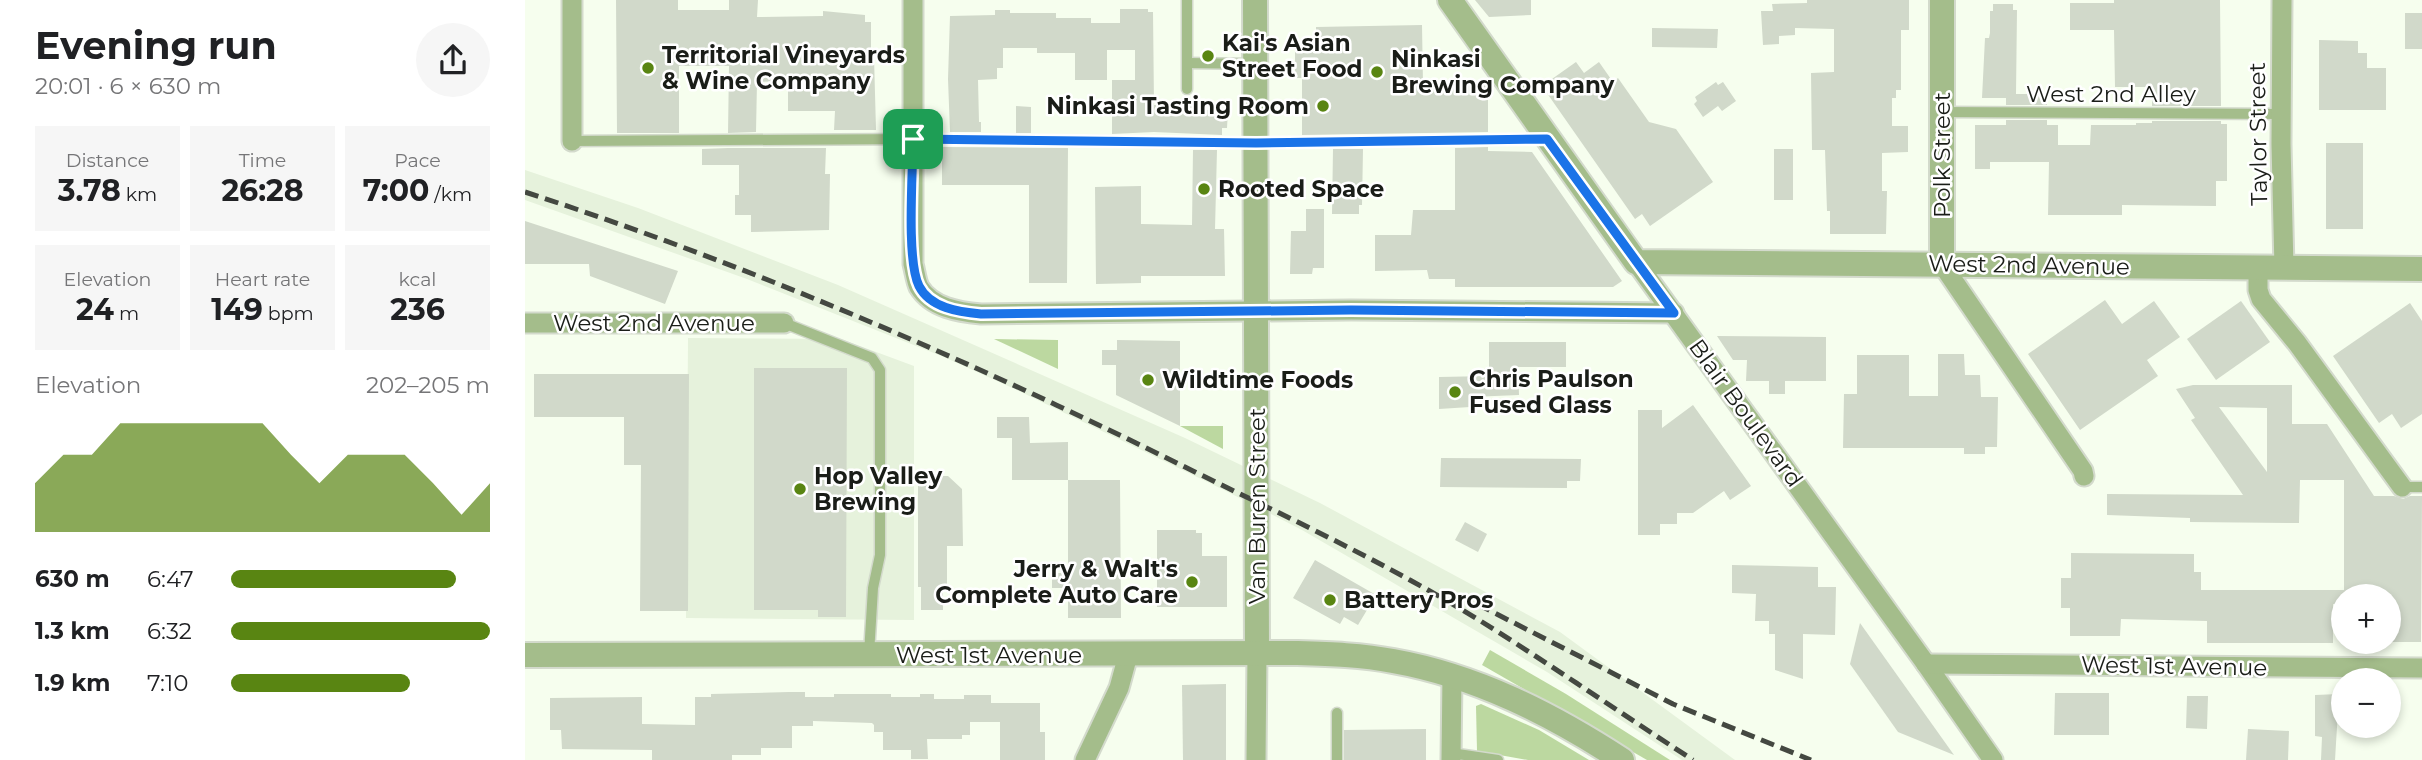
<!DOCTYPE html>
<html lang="en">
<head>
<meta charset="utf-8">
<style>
  :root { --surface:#fff; --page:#f6f6f6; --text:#202124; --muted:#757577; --accent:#598512 }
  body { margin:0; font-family:Montserrat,sans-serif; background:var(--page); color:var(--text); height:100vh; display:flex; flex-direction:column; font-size:26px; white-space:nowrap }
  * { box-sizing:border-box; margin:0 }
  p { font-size:23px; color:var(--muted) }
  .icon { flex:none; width:38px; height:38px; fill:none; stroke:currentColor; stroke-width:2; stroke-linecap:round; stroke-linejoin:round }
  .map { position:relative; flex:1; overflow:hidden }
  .details { display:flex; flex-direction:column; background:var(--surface); width:525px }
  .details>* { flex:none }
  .fabs { position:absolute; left:1806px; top:584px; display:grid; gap:14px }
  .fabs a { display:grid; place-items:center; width:70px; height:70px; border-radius:50%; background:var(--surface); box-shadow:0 4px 10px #0003; font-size:35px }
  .pin { position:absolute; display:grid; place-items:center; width:60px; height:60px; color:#fff; margin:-30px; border-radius:14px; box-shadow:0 4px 10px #0006 }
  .round { display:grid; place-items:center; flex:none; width:74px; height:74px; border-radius:37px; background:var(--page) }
  .summary { display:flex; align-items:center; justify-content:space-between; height:119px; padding:0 35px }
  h1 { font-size:38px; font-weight:700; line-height:52px }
  .stats { display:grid; grid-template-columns:repeat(3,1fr); gap:10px; height:119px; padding:7px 35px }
  .stats div { display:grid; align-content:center; border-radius:0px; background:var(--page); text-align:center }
  .stats b { font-size:30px; font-weight:700 }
  .stats small { font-size:19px; font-weight:400 }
  .stats p { font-size:19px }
  .chart { height:196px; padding:14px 35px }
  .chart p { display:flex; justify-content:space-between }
  .chart svg { width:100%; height:126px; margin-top:7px; fill:var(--accent); opacity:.7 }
  ul { padding:0 35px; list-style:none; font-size:23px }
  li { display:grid; grid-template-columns:112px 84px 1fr; align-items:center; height:52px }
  li i { height:18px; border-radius:9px; background:var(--accent) }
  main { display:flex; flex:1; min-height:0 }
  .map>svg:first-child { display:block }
</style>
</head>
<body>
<main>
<section class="details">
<div class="summary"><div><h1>Evening run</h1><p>20:01 · 6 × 630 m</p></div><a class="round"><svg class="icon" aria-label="share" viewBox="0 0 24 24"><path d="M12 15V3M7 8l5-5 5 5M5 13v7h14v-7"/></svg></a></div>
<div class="stats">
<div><p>Distance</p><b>3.78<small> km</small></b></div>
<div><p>Time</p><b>26:28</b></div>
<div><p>Pace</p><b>7:00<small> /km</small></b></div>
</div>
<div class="stats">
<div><p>Elevation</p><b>24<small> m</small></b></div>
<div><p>Heart rate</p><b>149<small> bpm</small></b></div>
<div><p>kcal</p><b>236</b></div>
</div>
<div class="chart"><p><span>Elevation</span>202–205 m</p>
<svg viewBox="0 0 160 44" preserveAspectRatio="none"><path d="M0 44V27L10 17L20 17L30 6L40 6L50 6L60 6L70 6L80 6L90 17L100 27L110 17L120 17L130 17L140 27L150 38L160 27V44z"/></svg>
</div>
<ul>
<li><b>630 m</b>6:47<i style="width:87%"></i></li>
<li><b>1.3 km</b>6:32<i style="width:100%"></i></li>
<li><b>1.9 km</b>7:10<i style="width:69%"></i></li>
</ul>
</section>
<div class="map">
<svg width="1897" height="760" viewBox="0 0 1897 760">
  <rect width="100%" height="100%" fill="#f6feee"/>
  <g fill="#e6f2dc">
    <polygon points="0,170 113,208 313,285 660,438 795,503 1035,632 1210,760 1157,760 1022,672 777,530 699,490 494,391 419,357 222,279 0,200"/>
    <polygon points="163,338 316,339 389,366 389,620 161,618"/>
  </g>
  <g fill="#bcd8a0">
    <polygon points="469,339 533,340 533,369"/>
    <polygon points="655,426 698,426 698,449"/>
    <polygon points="965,650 1041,694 1145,760 1122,760 957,665"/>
    <polygon points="956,704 1014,730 1064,760 1003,760 952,751 951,706"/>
  </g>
  <g fill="#d1d9ca" fill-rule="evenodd">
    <polygon points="91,0 153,0 153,10 204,10 204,0 233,0 232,17 298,16 298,11 340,15 340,22 346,22 346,57 349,57 351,130 309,130 310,111 263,111 263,81 232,82 231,132 203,133 204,66 154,66 154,133 92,133"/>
    <polygon points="950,0 1006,0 1006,15 964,17"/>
    <polygon points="1282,0 1384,0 1384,30 1376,30 1376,90 1371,90 1371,98 1367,98 1367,126 1383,126 1383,152 1357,153 1357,191 1362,191 1361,234 1305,234 1305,211 1302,211 1300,150 1287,150 1286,73 1309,72 1309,29 1270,28 1270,35 1254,36 1254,44 1238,45 1236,11 1248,11 1247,4 1282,3"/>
    <polygon points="1589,0 1695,0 1696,106 1627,106 1627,87 1590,87 1589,30 1545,30 1545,3 1589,3"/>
    <polygon points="1468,4 1488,4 1488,10 1492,10 1491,94 1522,94 1522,105 1481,105 1481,98 1457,98 1460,38 1464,38 1465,33 1465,11 1468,11"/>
    <polygon points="595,9 623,9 623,12 628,12 629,105 679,105 679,110 703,110 702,128 697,128 697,135 629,132 587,134 587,80 610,80 610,50 582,50 582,80 550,80 550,53 512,53 512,48 478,48 478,68 472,68 472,79 453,80 454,122 456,122 456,132 425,132 423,79 425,16 470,15 470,10 485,10 485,13 531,13 531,18 566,18 566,23 595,23"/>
    <rect x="1880" y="13" width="17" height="36"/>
    <polygon points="897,25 898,85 963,84 963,132 777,135 777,78 770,78 770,52 791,52 791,27"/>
    <polygon points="1127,28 1193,29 1192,48 1127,47"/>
    <polygon points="1794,40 1833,41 1833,53 1842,53 1842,68 1861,68 1861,110 1794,110"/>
    <polygon points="1051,62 1059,73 1074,62 1088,82 1093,78 1124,122 1151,129 1188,182 1125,226 1117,214 1110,219 1017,86"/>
    <polygon points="1191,82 1193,85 1198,82 1211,101 1197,111 1193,106 1178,117 1169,104 1172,101 1170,97"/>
    <polygon points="491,106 506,107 506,133 491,133"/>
    <polygon points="1481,120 1522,120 1522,125 1533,125 1533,145 1565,145 1566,125 1611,125 1611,123 1627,123 1627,121 1696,121 1696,124 1702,124 1702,181 1691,181 1691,206 1597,205 1597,215 1523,215 1524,162 1465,162 1465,169 1450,169 1450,125 1481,125"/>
    <rect x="1801" y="143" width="37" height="86"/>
    <polygon points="417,147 543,148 542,283 504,283 504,185 417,185"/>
    <polygon points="963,147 963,151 1007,152 1097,281 1088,287 930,287 930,279 904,279 902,270 850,271 850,235 886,235 888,210 930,210 930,148"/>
    <polygon points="203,148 301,148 300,174 305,174 304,230 226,232 226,215 210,215 210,195 214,195 214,165 177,165 177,149"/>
    <polygon points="808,149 838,149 837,205 834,205 834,214 807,214"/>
    <rect x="1249" y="149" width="19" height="51"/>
    <polygon points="668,150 692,150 690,229 699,229 700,276 616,276 616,283 571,284 570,187 616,186 616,224 667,225"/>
    <polygon points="781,209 799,209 799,268 788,268 787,274 765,274 766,231 781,231"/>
    <polygon points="0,221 153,271 140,304 65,276 64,264 0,264"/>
    <polygon points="1580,300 1597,324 1629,301 1655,337 1622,360 1633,376 1555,430 1503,354"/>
    <polygon points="1716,301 1745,342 1691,380 1662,339"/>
    <polygon points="1885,303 1897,321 1897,414 1876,428 1867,414 1854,423 1808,356"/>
    <polygon points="1192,336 1301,337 1301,381 1260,381 1260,394 1244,394 1244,381 1221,381 1222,360 1208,360"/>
    <polygon points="592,340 655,341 655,426 591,395 591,365 577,365 577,350 592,350"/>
    <polygon points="964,342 1041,342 1041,367 993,367 994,395 945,397 945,407 914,409 914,377 964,376"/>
    <polygon points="1413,354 1439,354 1440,375 1455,375 1456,397 1473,397 1472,447 1460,447 1460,454 1439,454 1439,448 1318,448 1319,394 1332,394 1332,355 1384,355 1384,396 1413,396"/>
    <polygon points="229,368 322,368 321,617 293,617 293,610 229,610"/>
    <polygon points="9,374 164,374 163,611 115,611 116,465 99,465 99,417 9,417"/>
    <path d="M1668,385H1767V424H1802L1849,496H1869L1878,499L1885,496H1897L1896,642H1864V597H1818V604H1808V643H1682V621L1596,619L1595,636H1545V608H1536V578H1546V553L1669,554V572H1676V590H1819V480H1775L1774,523L1665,522V518L1582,515V494L1718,495L1666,420L1670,418L1651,389ZM1694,407L1742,408V472Z"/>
    <polygon points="1168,405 1226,486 1205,500 1199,491 1168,513 1152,513 1152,524 1135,524 1135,535 1113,535 1113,410 1137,410 1137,428"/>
    <polygon points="472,417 504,417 505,443 543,442 543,480 487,480 487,438 472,438"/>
    <polygon points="916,458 1056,459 1055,481 1042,481 1042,488 915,487"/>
    <polygon points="393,476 423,476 437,489 438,546 422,546 422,586 418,586 418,610 396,610 396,587 393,587"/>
    <polygon points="543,480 595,480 596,618 543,618 543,588 527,588 527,573 543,573"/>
    <polygon points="940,522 962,534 953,552 930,540"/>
    <polygon points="632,530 671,530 671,533 677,533 677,556 702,556 702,607 632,607"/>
    <polygon points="790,560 851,595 833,625 819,617 815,624 768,598"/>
    <polygon points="1207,565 1293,567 1293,587 1311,587 1310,635 1278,634 1278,679 1250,670 1250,634 1244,634 1244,621 1230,621 1231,594 1207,593"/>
    <polygon points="1335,623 1429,755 1373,732 1325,664"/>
    <polygon points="701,684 701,760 658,760 657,685"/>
    <polygon points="264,692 280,692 280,697 309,697 309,694 366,694 366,697 395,697 395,694 409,694 409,699 439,699 439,695 466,695 466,703 515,703 515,732 520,732 520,760 475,760 475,722 445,722 445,735 437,735 437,739 402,739 403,759 386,759 386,750 358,750 358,732 349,732 349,725 347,723 288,721 288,726 267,726 267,748 236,748 236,755 207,755 207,760 127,760 127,750 37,749 36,730 25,730 25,698 117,697 117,724 170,725 170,697 186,697 186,694"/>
    <polygon points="1530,693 1584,693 1584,735 1529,735"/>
    <polygon points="1814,694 1810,760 1796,760 1797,737 1790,736 1790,695"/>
    <polygon points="1662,696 1683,696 1682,729 1661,728"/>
    <polygon points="901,729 901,760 819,760 819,730"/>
    <polygon points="1723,729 1764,731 1763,760 1721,760"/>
  </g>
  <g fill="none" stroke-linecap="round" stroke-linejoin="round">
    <g stroke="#d3dacc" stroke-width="13">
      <g id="service">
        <polyline points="662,0 662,89"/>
        <polyline points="663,63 730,64"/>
        <polyline points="1417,112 1756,114"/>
        <polyline points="47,141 388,139 731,143 1022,139"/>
        <polyline points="259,323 347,358 355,370 355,555 348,588 344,654"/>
        <polyline points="1877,487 1897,487"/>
        <polyline points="812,713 812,760"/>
        <polyline points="926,753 973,760"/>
      </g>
    </g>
    <g stroke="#d3dacc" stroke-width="23">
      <g id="minor">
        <polyline points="47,0 47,141"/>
        <path d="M388,0V264C390,271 391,281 394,287C407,308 434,312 456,314L826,310L1149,313"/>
        <polyline points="1757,0 1756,144 1759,268"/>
        <polyline points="1111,262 1401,664 1468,760"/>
        <polyline points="1417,264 1558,471 1559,476"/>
        <polyline points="1733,267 1733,290 1736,299 1772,343 1877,487"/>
        <polyline points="0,323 259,323"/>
        <polyline points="1401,664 1897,668"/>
        <polyline points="560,760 594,688 603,655"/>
        <polyline points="731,760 732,653"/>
        <polyline points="926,760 927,675"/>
      </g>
    </g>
    <g stroke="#d3dacc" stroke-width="28">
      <g id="tertiary">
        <polyline points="730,0 732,653"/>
        <polyline points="925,0 1111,262 1897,269"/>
        <polyline points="1417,0 1417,264"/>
        <path d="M0,655L772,653C804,654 837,655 868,661C952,676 1026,714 1097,760"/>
      </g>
    </g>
    <use href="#service" stroke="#a4bd8b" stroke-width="10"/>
    <use href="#minor" stroke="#a4bd8b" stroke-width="19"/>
    <use href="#tertiary" stroke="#a4bd8b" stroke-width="24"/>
    <g stroke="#444841" stroke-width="5" stroke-dasharray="14 7" stroke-linecap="butt">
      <path d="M0,192C230,267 453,364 670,472C766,519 863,564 954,620C1026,665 1097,714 1168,760"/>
      <polyline points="952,604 1148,704 1286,760"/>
    </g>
  </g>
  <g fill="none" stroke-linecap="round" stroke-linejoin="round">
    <g stroke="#fff" stroke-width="14">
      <path id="route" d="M388,139L731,143L1022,139L1149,313L826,310L456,314C434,312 405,308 394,286C381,260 388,171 388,139Z"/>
    </g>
    <use href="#route" stroke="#1a73e8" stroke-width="9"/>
  </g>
  <g fill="#598512" stroke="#fff" stroke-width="2.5">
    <circle cx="683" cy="56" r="7"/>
    <circle cx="123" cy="68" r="7"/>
    <circle cx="852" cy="72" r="7"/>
    <circle cx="798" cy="106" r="7"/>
    <circle cx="679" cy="189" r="7"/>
    <circle cx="623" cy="380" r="7"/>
    <circle cx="930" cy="392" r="7"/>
    <circle cx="275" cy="489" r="7"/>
    <circle cx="667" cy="582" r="7"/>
    <circle cx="805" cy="600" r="7"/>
  </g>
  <g text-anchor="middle" stroke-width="5" stroke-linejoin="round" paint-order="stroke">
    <g font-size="23" font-weight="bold" fill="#1a1d18" stroke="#fff" text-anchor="start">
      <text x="697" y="51">Kai's Asian<tspan x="697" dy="26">Street Food</tspan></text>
      <text x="137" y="63">Territorial Vineyards<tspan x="137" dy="26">&amp; Wine Company</tspan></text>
      <text x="866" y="67">Ninkasi<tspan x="866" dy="26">Brewing Company</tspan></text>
      <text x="784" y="114" text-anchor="end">Ninkasi Tasting Room</text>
      <text x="693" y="197">Rooted Space</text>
      <text x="944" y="387">Chris Paulson<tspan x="944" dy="26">Fused Glass</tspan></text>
      <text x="637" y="388">Wildtime Foods</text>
      <text x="289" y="484">Hop Valley<tspan x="289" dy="26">Brewing</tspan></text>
      <text x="653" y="577" text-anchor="end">Jerry &amp; Walt's<tspan x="653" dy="26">Complete Auto Care</tspan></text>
      <text x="819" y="608">Battery Pros</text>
    </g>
    <g font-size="23" fill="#1a1d18" stroke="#fff">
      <text x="1586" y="102">West 2nd Alley</text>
      <text transform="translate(1733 134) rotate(-91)" y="8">Taylor Street</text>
      <text transform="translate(1417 155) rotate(-90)" y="8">Polk Street</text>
      <text transform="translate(1504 265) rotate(1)" y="8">West 2nd Avenue</text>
      <text x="129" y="331">West 2nd Avenue</text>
      <text transform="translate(1221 413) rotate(54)" y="8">Blair Boulevard</text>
      <text transform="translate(732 506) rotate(-90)" y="8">Van Buren Street</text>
      <text x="464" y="663">West 1st Avenue</text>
      <text transform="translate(1649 666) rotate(1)" y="8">West 1st Avenue</text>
    </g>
  </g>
</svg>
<div class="fabs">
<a>+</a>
<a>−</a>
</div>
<div class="pin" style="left:388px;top:139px;background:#1e9e55"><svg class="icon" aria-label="arrive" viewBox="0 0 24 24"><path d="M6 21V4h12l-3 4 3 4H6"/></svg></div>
</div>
</main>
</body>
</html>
